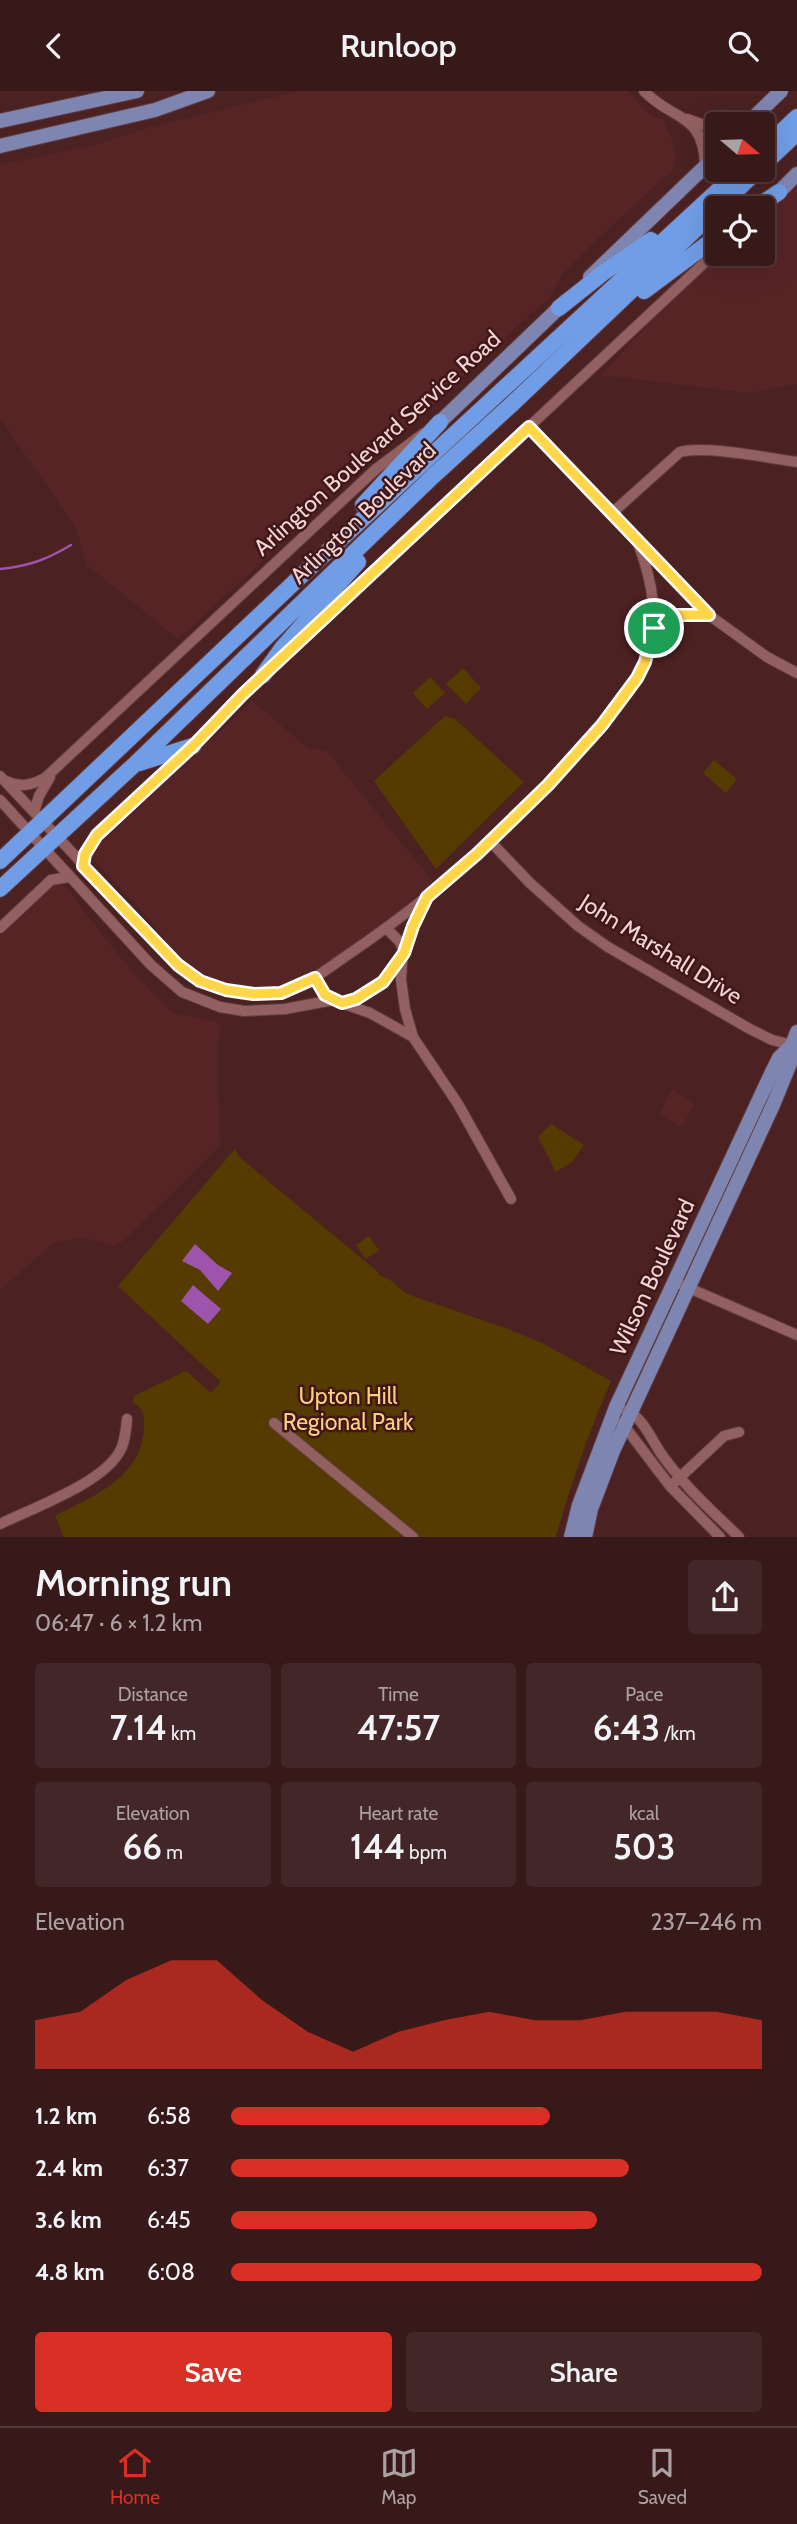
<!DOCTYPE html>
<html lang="en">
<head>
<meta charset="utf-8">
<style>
  :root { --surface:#38191a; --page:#432627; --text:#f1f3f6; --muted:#aba0a2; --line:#523839; --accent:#d93025 }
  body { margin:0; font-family:Cabin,sans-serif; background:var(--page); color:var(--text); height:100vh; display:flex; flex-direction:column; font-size:26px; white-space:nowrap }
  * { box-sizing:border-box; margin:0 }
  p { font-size:23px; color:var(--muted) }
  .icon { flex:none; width:38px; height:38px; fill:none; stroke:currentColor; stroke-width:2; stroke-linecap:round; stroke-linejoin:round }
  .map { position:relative; height:1446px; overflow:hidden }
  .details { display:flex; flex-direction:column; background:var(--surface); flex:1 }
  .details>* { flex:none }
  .needle { width:46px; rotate:109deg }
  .tools { position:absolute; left:705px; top:21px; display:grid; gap:14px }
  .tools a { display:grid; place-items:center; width:70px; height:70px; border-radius:7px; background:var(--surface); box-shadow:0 7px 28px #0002,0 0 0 2px var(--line); font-size:35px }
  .pin { position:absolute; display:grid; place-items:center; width:60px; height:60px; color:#fff; margin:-30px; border:4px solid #fff; border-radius:50%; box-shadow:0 2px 7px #0007 }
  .round { display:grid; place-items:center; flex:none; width:74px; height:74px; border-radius:7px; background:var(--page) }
  .summary { display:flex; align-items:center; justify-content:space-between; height:119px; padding:0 35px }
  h1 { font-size:38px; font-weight:600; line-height:52px }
  .metrics { display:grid; grid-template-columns:repeat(3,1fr); gap:10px; height:119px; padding:7px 35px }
  .metrics div { display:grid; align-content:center; border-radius:7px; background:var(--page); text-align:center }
  .metrics b { font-size:35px; font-weight:600 }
  .metrics small { font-size:19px; font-weight:400 }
  .metrics p { font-size:19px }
  .chart { height:196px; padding:14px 35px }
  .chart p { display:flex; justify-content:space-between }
  .chart svg { width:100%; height:126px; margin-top:7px; fill:var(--accent); opacity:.7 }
  .button { display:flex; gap:14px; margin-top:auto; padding:14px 35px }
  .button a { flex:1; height:80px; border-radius:7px; background:var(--accent); color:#fff; font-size:28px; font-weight:600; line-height:80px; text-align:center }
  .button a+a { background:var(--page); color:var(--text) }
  ul { padding:0 35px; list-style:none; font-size:23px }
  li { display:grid; grid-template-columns:112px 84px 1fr; align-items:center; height:52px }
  li i { height:18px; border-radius:9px; background:var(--accent) }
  header { display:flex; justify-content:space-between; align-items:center; height:91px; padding:0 35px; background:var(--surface); font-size:32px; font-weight:600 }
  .tab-bar { display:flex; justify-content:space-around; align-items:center; height:98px; border-top:2px solid var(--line); background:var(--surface); font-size:19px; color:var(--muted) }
  .tab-bar a { display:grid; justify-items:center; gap:4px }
  .tab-bar .on { color:var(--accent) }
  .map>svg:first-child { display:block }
</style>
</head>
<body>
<header><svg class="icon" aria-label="back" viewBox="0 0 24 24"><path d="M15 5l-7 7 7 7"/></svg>Runloop<svg class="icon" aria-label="search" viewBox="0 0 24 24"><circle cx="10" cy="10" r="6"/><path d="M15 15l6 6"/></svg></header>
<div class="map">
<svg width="797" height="1446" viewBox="0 0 797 1446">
  <rect width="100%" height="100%" fill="#4b2122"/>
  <g fill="#572426">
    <polygon points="300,0 628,0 648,23 663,29 674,53 675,72 671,80 589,156 563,183 550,206 178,548 87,474 75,435 0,327 0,74 102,52 154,35"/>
    <polygon points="797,92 797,293 749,302 601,284 667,213 721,163 763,163 763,123"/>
    <polygon points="252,610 308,657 327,660 433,791 394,824 322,876 308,884 277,895 250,895 228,892 207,885 189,874 171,857 157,837 89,763"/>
    <polygon points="59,792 69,800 127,875 171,921 220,932 217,965 220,1055 122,1151 112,1155 82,1146 52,1153 0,1199 0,844 54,793"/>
    <polygon points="672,999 695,1013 681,1036 659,1022"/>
  </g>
  <g fill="#563b00">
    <polygon points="463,577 481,597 466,613 446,593"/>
    <polygon points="430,586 445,602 427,618 413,602"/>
    <polygon points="445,625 455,628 524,691 436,778 374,690"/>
    <polygon points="714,669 737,688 726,702 703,682"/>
    <polygon points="551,1033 584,1054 572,1071 556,1081 538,1046"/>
    <path d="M235,1058L239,1066L378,1181L379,1184L390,1189L407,1203L508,1238L542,1252L611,1290C589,1341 571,1392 556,1446H64L55,1425C92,1406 141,1387 144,1338C145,1326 144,1318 133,1311L134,1305L186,1280L211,1302L221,1291L118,1195Z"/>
    <polygon points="369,1145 379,1159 366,1168 356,1154"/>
  </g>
  <g fill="#9c54ac">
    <polygon points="195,1153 218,1174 232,1182 218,1200 200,1179 182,1170"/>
    <polygon points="193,1194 221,1218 208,1233 181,1210"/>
  </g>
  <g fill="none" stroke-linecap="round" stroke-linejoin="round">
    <path stroke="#9c54ac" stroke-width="2.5" d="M0,478C29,475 46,469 71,454"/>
    <g stroke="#613c3f" stroke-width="12">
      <g id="minor">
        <path d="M644,0C672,30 704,21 705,75"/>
        <polyline points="687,28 718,39"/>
        <polyline points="529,336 709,524 767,566 797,582"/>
        <path d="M611,423L680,361C704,354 769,367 797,371"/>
        <polyline points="654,537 675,524 709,524"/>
        <polyline points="284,565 718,159"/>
        <path d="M0,685L178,874C207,896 245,911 282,901C306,895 326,879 346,865C435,805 517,732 587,651C608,626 634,601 645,570C660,528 653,492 638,452"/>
        <path d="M6,690C20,697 32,694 45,687L376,378L424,342"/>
        <polyline points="0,709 151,874 182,901 220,916 244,920 285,918 333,909"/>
        <polyline points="34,721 39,705 50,686"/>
        <polyline points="490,750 530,792 578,835 608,856 748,937 772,949 796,955"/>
        <polyline points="83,775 85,763 97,744 189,658 267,581"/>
        <polyline points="426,809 406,854 402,871 401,889 405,918 413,946 458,1013 511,1108"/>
        <polyline points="0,837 51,789 69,786"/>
        <polyline points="386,837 400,851 404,861"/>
        <polyline points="315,887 325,904 333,909 370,922 413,946"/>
        <path d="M344,912C370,905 387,889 401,867"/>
        <polyline points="675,1191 797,1244"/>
        <path d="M625,1319C641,1324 651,1347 660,1361C682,1393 711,1419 739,1446"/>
        <polyline points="274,1332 413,1446"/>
        <polyline points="622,1332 670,1395 720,1446"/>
        <polyline points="675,1391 724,1345 739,1341"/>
        <path d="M0,1433C33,1417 103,1392 120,1360C125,1351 126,1339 127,1328"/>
      </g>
    </g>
    <g stroke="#613c3f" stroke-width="16">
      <g id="major">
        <polyline points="0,30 137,0"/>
        <polyline points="747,33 781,0"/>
        <polyline points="0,55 155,19 208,0"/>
        <polyline points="779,101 797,83"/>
        <polyline points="590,186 718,63"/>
        <polyline points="440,331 566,210"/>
        <polyline points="571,1446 579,1414 616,1316 772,981 779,967 792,954"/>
        <polyline points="585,1446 591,1418 613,1360 773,1014 791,970 792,954 797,941"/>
      </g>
    </g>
    <g stroke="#613c3f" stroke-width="18">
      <g id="highway">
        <polyline points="763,58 797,26"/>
        <polyline points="763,74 797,42"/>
        <polyline points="755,117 779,101"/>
        <polyline points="644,200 718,145"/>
        <polyline points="559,217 603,182 651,149"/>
        <polyline points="363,414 440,331"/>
        <polyline points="263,584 283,556 358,471"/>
        <polyline points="139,672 193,655"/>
        <polyline points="0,770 301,485 740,79"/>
        <polyline points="0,798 134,674 432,386 512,313 758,79"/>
      </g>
    </g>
    <use href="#minor" stroke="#926060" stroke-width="10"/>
    <use href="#major" stroke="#7e85b0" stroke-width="14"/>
    <use href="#highway" stroke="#719de6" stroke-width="16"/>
  </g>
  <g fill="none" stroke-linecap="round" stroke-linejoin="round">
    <g stroke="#fff" stroke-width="14">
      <polygon id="route" points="529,336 709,524 676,524 654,537 645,571 637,587 602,634 548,694 477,763 427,806 413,835 404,862 383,891 356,908 342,912 325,904 315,887 281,902 254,903 226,899 200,890 178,874 83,775 85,763 97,744 193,655 243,603"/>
    </g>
    <use href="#route" stroke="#ffd54a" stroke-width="9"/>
  </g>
  <g text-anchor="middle" stroke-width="5" stroke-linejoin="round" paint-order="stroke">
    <g font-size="23" fill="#f1d4d3" stroke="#401718">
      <text transform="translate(377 352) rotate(-42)" y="8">Arlington Boulevard Service Road</text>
      <text transform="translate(363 422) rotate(-44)" y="8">Arlington Boulevard</text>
      <text transform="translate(661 858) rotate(32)" y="8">John Marshall Drive</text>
      <text transform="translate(652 1186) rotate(-65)" y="8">Wilson Boulevard</text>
    </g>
    <g font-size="23" fill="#fcce81" stroke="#401718">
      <text x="348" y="1313">Upton Hill<tspan x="348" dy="26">Regional Park</tspan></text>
    </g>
  </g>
</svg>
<div class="tools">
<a><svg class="needle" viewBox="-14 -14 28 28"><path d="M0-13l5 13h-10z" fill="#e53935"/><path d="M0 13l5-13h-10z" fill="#aba0a2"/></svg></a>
<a><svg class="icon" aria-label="locate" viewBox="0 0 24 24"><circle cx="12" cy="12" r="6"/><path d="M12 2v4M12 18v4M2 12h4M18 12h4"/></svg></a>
</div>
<div class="pin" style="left:654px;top:537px;background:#1e9e55"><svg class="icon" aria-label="arrive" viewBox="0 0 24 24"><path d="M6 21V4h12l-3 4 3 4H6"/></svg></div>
</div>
<section class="details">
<div class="summary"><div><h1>Morning run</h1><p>06:47 · 6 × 1.2 km</p></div><a class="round"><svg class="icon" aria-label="share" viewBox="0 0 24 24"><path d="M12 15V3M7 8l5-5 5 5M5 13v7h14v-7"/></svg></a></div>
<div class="metrics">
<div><p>Distance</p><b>7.14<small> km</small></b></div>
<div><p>Time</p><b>47:57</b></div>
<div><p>Pace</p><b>6:43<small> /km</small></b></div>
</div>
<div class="metrics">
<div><p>Elevation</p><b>66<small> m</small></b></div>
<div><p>Heart rate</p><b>144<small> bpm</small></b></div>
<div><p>kcal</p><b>503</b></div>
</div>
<div class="chart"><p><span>Elevation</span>237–246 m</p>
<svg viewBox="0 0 160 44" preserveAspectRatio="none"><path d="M0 44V27L10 24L20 13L30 6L40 6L50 20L60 31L70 38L80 31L90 27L100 24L110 27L120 27L130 24L140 24L150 24L160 27V44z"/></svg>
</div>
<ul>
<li><b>1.2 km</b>6:58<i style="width:60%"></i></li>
<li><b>2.4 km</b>6:37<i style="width:75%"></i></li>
<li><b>3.6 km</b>6:45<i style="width:69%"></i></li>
<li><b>4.8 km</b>6:08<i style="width:100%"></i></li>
</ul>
<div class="button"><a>Save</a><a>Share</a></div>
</section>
<nav class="tab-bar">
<a class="on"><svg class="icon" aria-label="home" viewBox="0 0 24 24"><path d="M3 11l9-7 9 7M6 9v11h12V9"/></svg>Home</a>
<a><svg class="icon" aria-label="map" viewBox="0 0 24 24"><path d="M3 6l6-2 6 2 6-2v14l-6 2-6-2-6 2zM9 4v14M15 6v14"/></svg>Map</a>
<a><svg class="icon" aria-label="saved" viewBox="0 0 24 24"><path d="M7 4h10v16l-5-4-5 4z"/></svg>Saved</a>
</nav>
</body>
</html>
